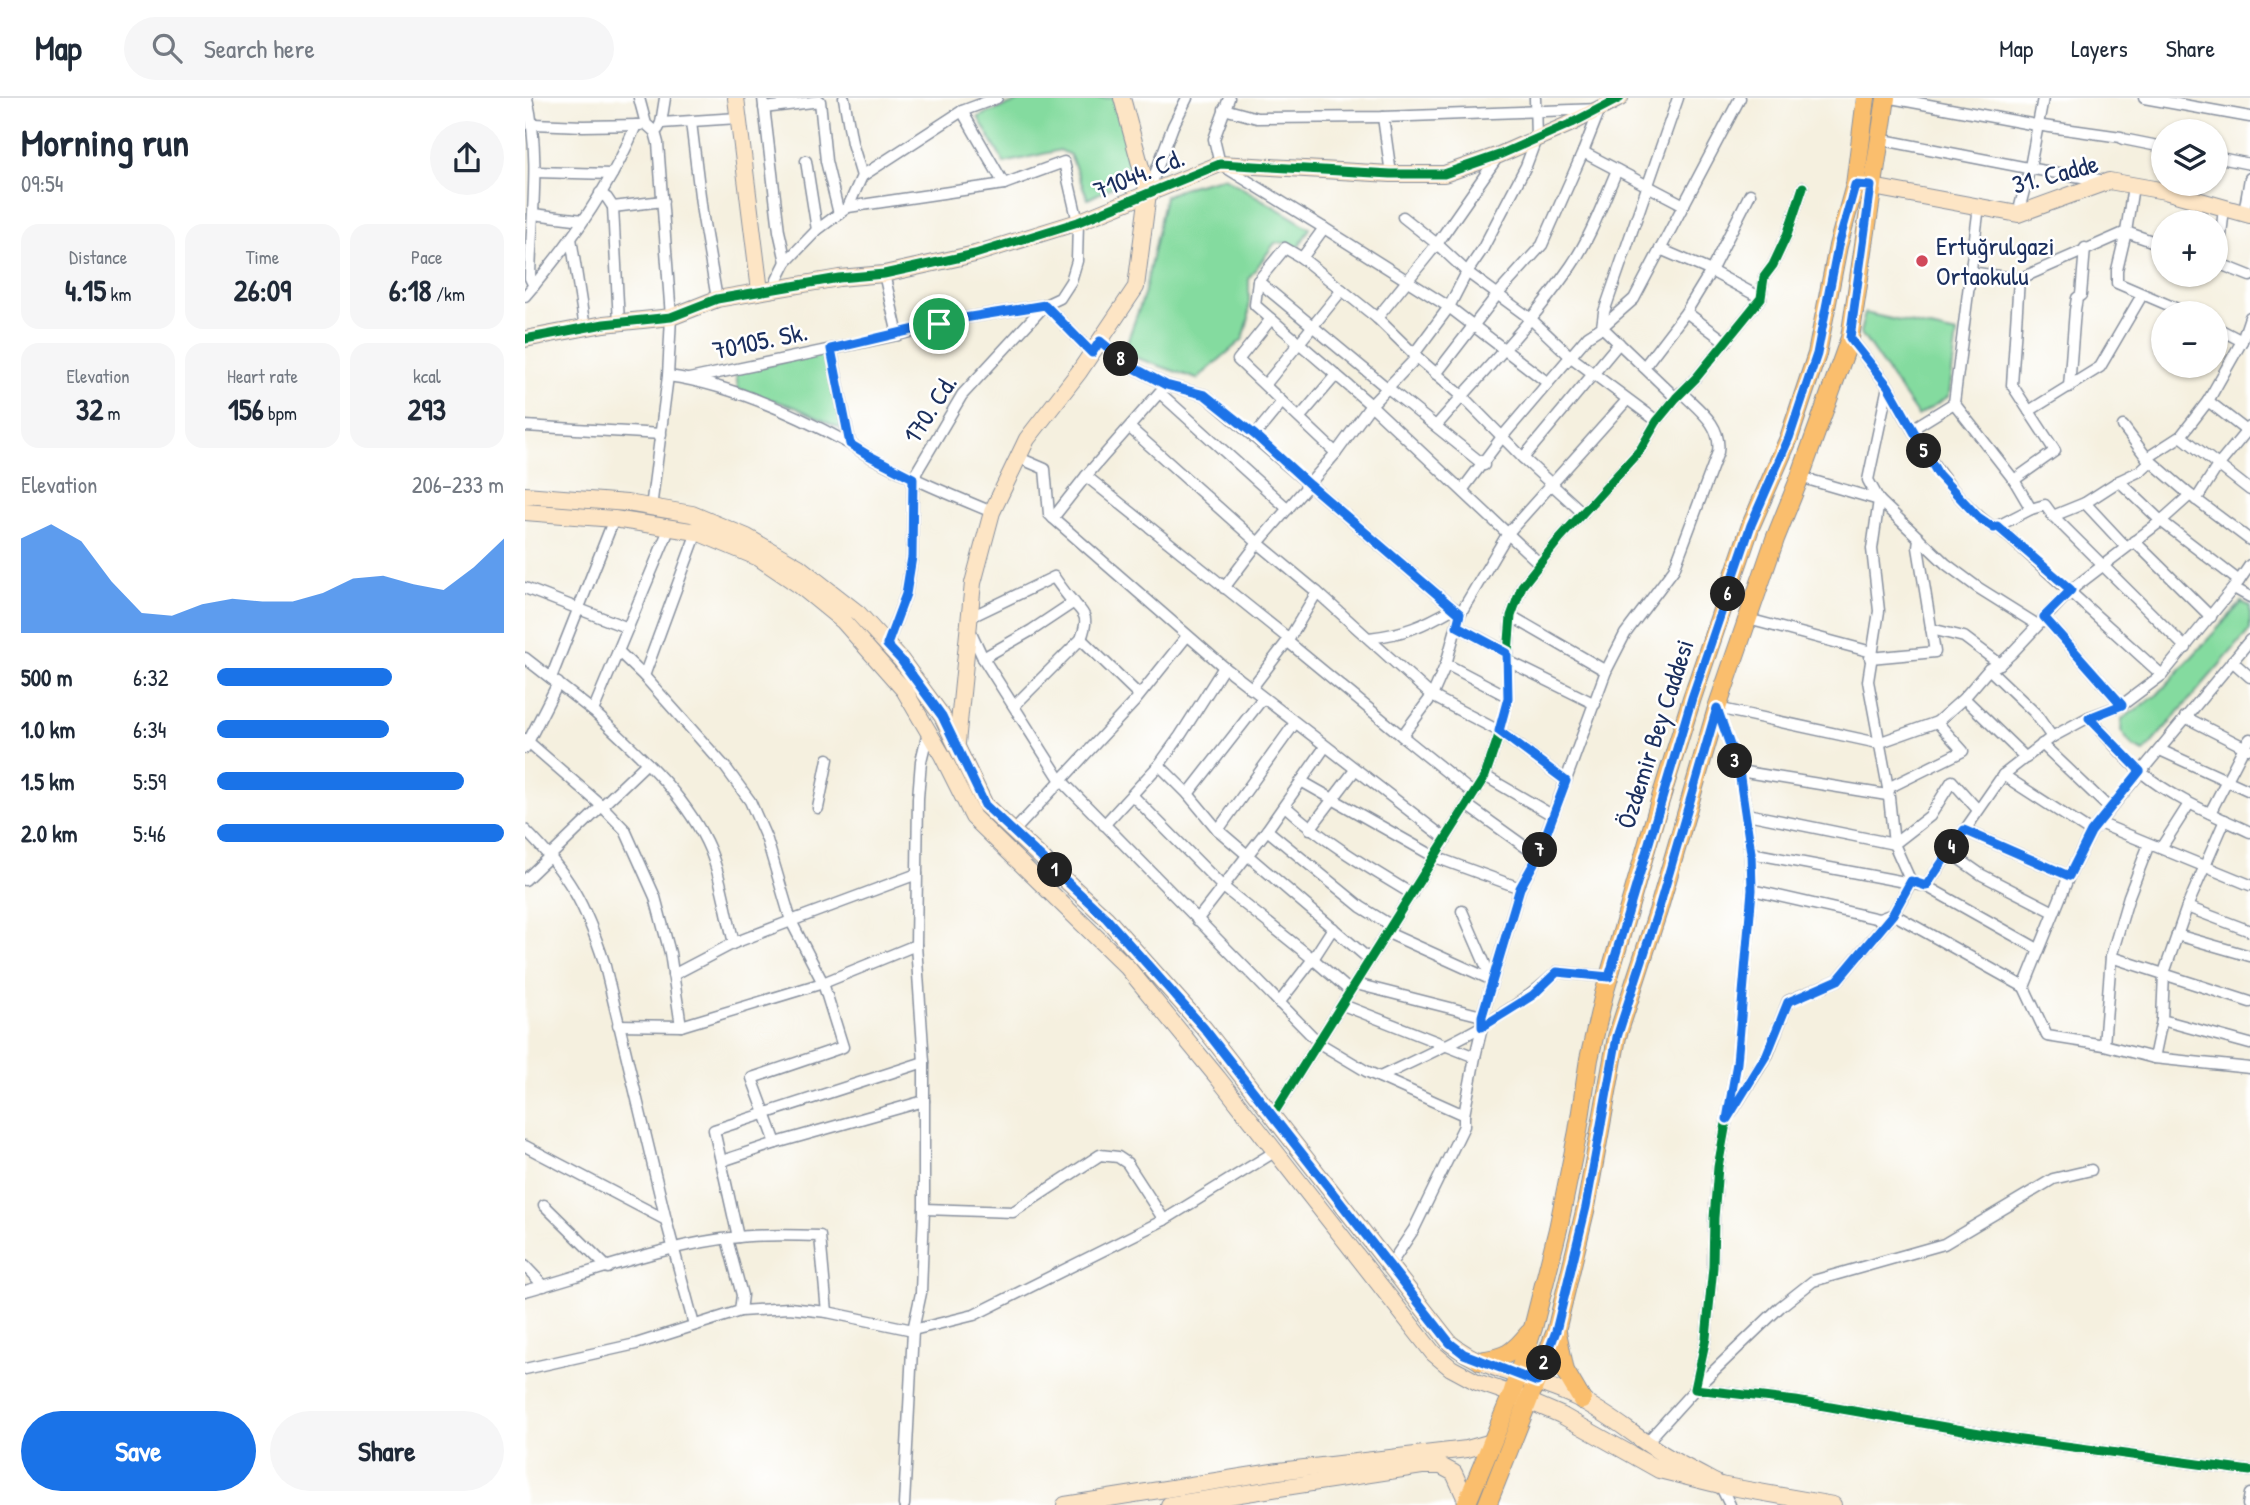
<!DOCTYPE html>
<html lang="en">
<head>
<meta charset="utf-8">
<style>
  :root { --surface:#fff; --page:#f6f6f7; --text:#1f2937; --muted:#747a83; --line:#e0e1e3; --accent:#1a73e8 }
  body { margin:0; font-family:"Patrick Hand",sans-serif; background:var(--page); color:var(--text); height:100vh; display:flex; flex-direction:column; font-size:26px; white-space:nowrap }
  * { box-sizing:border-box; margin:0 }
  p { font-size:23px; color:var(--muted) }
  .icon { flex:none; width:38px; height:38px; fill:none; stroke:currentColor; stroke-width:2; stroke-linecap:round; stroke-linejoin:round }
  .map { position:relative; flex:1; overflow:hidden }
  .sheet { display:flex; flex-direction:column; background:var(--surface); width:525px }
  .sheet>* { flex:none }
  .buttons { position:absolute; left:1626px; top:21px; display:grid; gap:14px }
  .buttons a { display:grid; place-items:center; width:77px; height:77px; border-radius:50%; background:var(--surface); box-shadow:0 2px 5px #0004; font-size:35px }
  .pin { position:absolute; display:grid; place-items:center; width:60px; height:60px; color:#fff; margin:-30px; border:4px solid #fff; border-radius:50%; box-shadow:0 2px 7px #0007 }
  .km { position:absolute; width:35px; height:35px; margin:-18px; border-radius:50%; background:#222; color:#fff; font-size:19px; line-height:35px; text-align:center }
  .round { display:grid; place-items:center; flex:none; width:74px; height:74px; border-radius:37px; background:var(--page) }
  .overview { display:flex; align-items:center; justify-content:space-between; height:119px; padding:0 21px }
  h1 { font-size:38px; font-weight:700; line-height:52px }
  .metrics { display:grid; grid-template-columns:repeat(3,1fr); gap:10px; height:119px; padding:7px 21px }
  .metrics div { display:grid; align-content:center; border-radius:18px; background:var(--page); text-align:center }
  .metrics b { font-size:30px; font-weight:700 }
  .metrics small { font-size:19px; font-weight:400 }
  .metrics p { font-size:19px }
  .chart { height:196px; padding:14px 21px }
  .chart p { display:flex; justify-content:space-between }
  .chart svg { width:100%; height:126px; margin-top:7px; fill:var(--accent); opacity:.7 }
  .cta { display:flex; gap:14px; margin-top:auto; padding:14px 21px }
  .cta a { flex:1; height:80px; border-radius:42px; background:var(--accent); color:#fff; font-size:28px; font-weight:700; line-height:80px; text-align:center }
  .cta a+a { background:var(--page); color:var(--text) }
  ul { padding:0 21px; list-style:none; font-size:23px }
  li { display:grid; grid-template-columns:112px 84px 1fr; align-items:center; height:52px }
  li i { height:18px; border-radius:9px; background:var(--accent) }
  header { display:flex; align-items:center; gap:42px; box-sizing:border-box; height:98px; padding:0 35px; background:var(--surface); border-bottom:2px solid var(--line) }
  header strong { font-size:33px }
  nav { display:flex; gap:38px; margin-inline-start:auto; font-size:24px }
  .search { width:490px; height:63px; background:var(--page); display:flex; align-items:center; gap:18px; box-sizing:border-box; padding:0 24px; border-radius:38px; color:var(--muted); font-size:26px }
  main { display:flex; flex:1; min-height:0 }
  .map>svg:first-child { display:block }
</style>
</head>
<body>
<header>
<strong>Map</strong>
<div class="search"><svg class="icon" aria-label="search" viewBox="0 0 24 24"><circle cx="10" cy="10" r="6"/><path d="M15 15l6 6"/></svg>Search here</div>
<nav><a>Map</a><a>Layers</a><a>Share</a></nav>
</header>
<main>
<section class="sheet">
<div class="overview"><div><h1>Morning run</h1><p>09:54</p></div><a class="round"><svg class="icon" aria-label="share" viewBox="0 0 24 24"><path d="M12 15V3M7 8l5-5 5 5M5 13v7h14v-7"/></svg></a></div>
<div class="metrics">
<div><p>Distance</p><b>4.15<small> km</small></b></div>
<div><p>Time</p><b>26:09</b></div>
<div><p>Pace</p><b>6:18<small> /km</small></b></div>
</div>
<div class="metrics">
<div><p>Elevation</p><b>32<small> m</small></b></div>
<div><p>Heart rate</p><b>156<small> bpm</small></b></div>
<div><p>kcal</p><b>293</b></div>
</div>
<div class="chart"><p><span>Elevation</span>206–233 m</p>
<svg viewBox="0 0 160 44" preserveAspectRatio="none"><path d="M0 44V11L10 6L20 12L30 26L40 37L50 38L60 34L70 32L80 33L90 33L100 30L110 25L120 24L130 27L140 29L150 21L160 11V44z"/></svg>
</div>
<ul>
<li><b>500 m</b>6:32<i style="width:61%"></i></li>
<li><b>1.0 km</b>6:34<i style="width:60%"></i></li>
<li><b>1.5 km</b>5:59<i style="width:86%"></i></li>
<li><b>2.0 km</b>5:46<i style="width:100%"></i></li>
</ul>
<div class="cta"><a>Save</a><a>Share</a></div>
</section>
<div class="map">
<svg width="1725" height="1407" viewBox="0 0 1725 1407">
  <rect width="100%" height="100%" fill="#fff"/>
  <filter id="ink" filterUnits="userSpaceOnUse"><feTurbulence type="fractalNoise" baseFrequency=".0143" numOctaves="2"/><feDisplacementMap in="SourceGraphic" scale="14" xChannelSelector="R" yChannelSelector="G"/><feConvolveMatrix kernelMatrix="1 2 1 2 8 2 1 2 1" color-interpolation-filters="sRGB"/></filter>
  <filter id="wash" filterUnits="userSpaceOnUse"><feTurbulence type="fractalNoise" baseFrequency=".00686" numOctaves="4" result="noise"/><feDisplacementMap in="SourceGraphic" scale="28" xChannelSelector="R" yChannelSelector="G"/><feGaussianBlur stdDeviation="1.57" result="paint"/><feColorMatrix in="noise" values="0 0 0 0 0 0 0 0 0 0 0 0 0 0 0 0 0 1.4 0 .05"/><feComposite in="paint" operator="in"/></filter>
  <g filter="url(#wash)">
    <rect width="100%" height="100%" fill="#f5f0df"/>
    <g fill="#84db9f" stroke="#50857e" stroke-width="2">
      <polygon points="502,0 591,0 607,65 599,83 563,101 545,57 535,52 479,65 453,19"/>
      <polygon points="699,79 785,130 773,150 761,145 750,145 724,180 724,220 718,241 672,281 612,260 600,250 619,197 640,98 661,89"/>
      <polygon points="1340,215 1432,236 1424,298 1393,318 1335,234"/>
      <polygon points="302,253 319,332 270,309 213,291 211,274"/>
      <polygon points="1717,504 1725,508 1725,532 1619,654 1608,649 1596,633 1597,621 1632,597"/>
    </g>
  </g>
  <g filter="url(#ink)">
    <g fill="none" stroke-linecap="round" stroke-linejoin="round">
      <g stroke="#88909e" stroke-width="13">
        <g id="street">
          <path d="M2,0C16,59 6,120 5,180L9,188"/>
          <polyline points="114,0 121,26 130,34 133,45 146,219 143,278 126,410"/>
          <polyline points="238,0 254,133 261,164"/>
          <polyline points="319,0 327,45 337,78"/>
          <polyline points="704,0 689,41 695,66 799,130 777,160 852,220 892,259 937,298 998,360 1058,415"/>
          <polyline points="1366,0 1511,27 1596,39 1598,41 1638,49"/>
          <polyline points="1619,0 1725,19"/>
          <polyline points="239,10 295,3 301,63 314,116"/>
          <polyline points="699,11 732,20 858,19 1075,11 1058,54 1017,147 972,197 911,276"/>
          <polyline points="437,13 479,86"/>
          <polyline points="858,19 866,76"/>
          <polyline points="166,24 177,114 192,201"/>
          <polyline points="136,25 213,20"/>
          <polyline points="8,26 58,28 115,27"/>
          <polyline points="133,31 136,25 140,0"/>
          <polyline points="1353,41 1508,71 1581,83"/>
          <polyline points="1058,54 1159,107"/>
          <polyline points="1690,59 1725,66"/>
          <polyline points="281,63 292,132"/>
          <polyline points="10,74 87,76"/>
          <polyline points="75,95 82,100 88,109 138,103"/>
          <polyline points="623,95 648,28 662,0"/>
          <polyline points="1454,108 1429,305 1489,382 1506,411"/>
          <polyline points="88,109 94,225"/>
          <polyline points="1719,115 1725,80"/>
          <polyline points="8,116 58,122"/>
          <polyline points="1493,116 1505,69 1518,0"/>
          <polyline points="878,119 912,146 942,174 1006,221 1046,259 1132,323"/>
          <polyline points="799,130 924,209 1023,285"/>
          <polyline points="46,140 60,230"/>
          <polyline points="1638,147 1601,134 1592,172 1592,185 1662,215"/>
          <polyline points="1135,151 1186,173 1236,200"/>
          <polyline points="777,160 760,150 733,183 730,207 846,307 1014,465"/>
          <polyline points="1690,164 1725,178"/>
          <polyline points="1693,165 1699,110"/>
          <polyline points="1445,174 1494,181 1601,134 1608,88"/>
          <polyline points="359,176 373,237"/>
          <polyline points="733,183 862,290"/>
          <polyline points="253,190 252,182 261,164 292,132 323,109 337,78 437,13 472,0"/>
          <path d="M0,198C44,147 85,90 111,27"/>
          <polyline points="520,207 567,255"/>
          <polyline points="1161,214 1201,244"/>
          <polyline points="852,220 912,146 974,57"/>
          <polyline points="746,221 713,262 811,355"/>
          <polyline points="1690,229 1717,243"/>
          <polyline points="1325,240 1363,288 1343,382 1354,402 1347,451 1354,513 1343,583 1363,690 1369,746 1386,784"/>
          <polyline points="575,243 604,267 641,287 680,297 935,516"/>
          <polyline points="306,251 325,346"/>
          <polyline points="889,256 924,209 942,174 957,152 1001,68 1011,41 1010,0"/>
          <polyline points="1119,269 1161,214 1186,173 1225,96"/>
          <path d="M143,278C203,286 270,316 323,345C331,349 338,355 346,359C385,380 426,397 467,414"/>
          <polyline points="164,281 373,237 433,221 520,207 535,200 546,183 552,163 553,124 539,64 479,86 323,109"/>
          <polyline points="641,287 561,378 764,541"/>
          <polyline points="740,287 817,192"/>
          <path d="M1363,288C1392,340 1419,395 1469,430L1506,411L1520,407L1528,418L1560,405L1594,383L1615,373L1626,363"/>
          <polyline points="1544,289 1550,212 1552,200 1556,197 1560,150"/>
          <polyline points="863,290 959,367"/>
          <polyline points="635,295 763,411"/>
          <polyline points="1151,300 1077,229 1079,214 1153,0"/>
          <polyline points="1683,303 1717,243 1725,219"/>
          <polyline points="1504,313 1575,269 1617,197"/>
          <polyline points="775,319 811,277"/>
          <polyline points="0,328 136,336"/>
          <path d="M911,328C957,275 1006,226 1046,168C1066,139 1078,104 1092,72"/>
          <polyline points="1598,328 1622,360 1665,397 1725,442"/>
          <polyline points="605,330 733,445 699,490"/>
          <polyline points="1387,331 1429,305"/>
          <polyline points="730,337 757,304"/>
          <polyline points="1656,338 1725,392"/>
          <polyline points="492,359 520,371 524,416 528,420 699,569 921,741"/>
          <polyline points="998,360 1094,245"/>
          <polyline points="1622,360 1656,338 1683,303 1723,334"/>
          <polyline points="1275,379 1354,402 1421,466 1452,489 1511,526"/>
          <polyline points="1489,382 1530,353 1487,287 1494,181"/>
          <polyline points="1594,383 1636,423 1714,483"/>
          <polyline points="938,391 977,339 1063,238 1077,229 1109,201 1215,0"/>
          <polyline points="1671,402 1692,369 1725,329"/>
          <polyline points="1560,405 1601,449"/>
          <polyline points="1528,418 1661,550"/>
          <polyline points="528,420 561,378"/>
          <polyline points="1472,428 1637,577"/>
          <path d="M145,429L68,613C111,654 161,696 185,752C197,781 201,815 209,845L266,823L298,885L318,949L227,980L251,1045"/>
          <polyline points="1609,443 1686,519"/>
          <polyline points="0,490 103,530"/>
          <polyline points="1709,490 1725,499"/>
          <polyline points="792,494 907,598 974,633 1041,683"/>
          <polyline points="986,518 1081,573"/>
          <path d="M446,519L529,479C534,486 538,492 543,498C557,515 566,515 556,541L490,607"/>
          <polyline points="1519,519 1597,607"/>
          <polyline points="1223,521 1347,554"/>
          <polyline points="932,528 983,555"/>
          <polyline points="1406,531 1439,539 1475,566"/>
          <polyline points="445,532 458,560 535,681 794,945 841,973 939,1017 939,1028 889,1131 865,1167"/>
          <path d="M844,540C879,536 898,528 929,510"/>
          <polyline points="556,541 614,597"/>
          <polyline points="762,543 877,638"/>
          <polyline points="362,547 381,496 387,459 388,380 437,297 520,207"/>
          <polyline points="93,553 119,578 201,670 225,703 242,742 266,823 392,776"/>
          <polyline points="0,560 68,613"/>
          <polyline points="458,560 507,532 549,504"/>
          <polyline points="1345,560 1410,554 1393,449 1394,440"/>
          <polyline points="983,563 1070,606"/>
          <polyline points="1707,563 1725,579"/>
          <polyline points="921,566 982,598"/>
          <polyline points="1464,571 1510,615 1527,639"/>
          <polyline points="119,578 172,434"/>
          <polyline points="26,580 89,421"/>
          <polyline points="726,591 764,541 792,494 733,445 811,355 846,307 892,259"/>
          <polyline points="1439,600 1501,660"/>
          <polyline points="1192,610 1353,645 1412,624 1439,600 1464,571 1475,566 1486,556 1546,492 1636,423 1665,397"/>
          <polyline points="1193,613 1214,673 1222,716 1227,792 1212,965 1193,1069 1189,1120 1188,1169 1181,1240 1170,1291 1271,1303 1489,1341 1725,1373"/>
          <path d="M1564,619C1581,637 1597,658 1616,674C1649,701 1687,716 1725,734"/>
          <polyline points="1660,619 1723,651"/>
          <polyline points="0,641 77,708 0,782"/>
          <polyline points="1517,646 1584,710"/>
          <polyline points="0,650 33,585"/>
          <polyline points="1635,652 1725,693"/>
          <polyline points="122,665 77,708 100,732 130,799 145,855 156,928"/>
          <polyline points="634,667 663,696 693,732 845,862"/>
          <polyline points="1214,673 1362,697"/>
          <polyline points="1478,677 1566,734"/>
          <polyline points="960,678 1027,717"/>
          <polyline points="776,683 910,759 995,790"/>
          <polyline points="1363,690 1438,653 1412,624"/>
          <polyline points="663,696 738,600"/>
          <polyline points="949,696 877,638 907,598 921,566 935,516 983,435 1102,302"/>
          <polyline points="607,697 697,788 788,861 825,893"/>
          <polyline points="942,707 1013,758"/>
          <path d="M760,708C798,743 842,769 887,796"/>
          <polyline points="293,710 303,661"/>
          <polyline points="1685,715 1719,649 1725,641"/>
          <polyline points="1222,716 1369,746 1405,718 1427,683 1453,712"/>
          <polyline points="1700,722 1662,809 1639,875 1637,922 1725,946"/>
          <polyline points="1574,725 1725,787"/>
          <polyline points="579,727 634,667 655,638 699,569"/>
          <polyline points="785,731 830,672"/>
          <path d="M0,732C44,776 60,806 79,864L141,1122"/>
          <polyline points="693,732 770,625"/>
          <polyline points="742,732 836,809 867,828"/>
          <polyline points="1439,732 1544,778"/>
          <polyline points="489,733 610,603 662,538"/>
          <polyline points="1636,750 1664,706"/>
          <polyline points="1424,754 1457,777 1529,814"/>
          <polyline points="1226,755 1401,788 1513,851"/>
          <polyline points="1386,784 1368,816 1499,889 1544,778 1566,734 1725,542"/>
          <polyline points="1401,788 1478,677 1527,639 1564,619 1597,607 1637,577 1714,483 1725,467"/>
          <polyline points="1227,792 1354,821 1365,817"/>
          <polyline points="1662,809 1725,833"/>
          <polyline points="937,813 967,882"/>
          <polyline points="672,822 742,732 800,649"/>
          <polyline points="863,835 967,882"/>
          <polyline points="1652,837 1725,858"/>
          <polyline points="1586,859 1725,904"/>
          <polyline points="148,877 209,845"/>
          <polyline points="831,886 957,918"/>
          <polyline points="1499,889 1522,938 1579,947 1629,960 1637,922"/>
          <polyline points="754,905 788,861 808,830"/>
          <polyline points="818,907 950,959 939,1017"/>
          <polyline points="93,927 156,928 298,885 391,847"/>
          <polyline points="1579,947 1586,859 1604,798 1624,746"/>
          <path d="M950,959L957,929V918L995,790L1013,758L1081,573L1100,536L1149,471L1193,354C1197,327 1174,312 1156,294"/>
          <polyline points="1629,960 1725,970"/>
          <path d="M855,979C918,949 981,922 1032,874L1084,879"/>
          <polyline points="1206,1015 1243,956 1263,903 1313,882 1368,816"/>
          <polyline points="747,1018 960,678 973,640 983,599 983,555 986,518 997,488 1035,440 1115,352 1132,323 1151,300 1171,280 1236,200 1239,179 1248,167 1262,137 1278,89"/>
          <polyline points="0,1048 141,1122 169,1227"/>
          <polyline points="197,1063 251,1045 399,1003"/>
          <polyline points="19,1107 83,1170"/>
          <polyline points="399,1111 488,1114 575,1057 593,1059 602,1065 639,1122"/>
          <polyline points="213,1139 189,1032 399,964"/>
          <polyline points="202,1141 217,1197 215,1213"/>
          <polyline points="0,1168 19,1188"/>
          <path d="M0,1193C70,1174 141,1146 214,1139C241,1136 268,1137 295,1138L302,1214"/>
          <polyline points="0,1271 111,1246 215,1213 264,1210 302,1214 388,1232 396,1195 399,1111 399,964 391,847 393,700 396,663 403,634"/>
          <polyline points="1121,1345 1170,1291 1255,1209 1288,1183 1419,1146 1528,1081 1566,1072"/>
          <polyline points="1195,1387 1205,1407"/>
          <polyline points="379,1407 388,1232 449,1217 639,1122 751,1053"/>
          <polyline points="1723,1407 1725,1396"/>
        </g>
      </g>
      <g stroke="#88909e" stroke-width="18">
        <g id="secondary">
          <polyline points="211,0 235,193"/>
          <polyline points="1337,87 1493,116 1584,83 1640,93 1725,117"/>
          <polyline points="0,241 79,226 146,219 192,201 314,180 359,176 450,156 553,124 695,66 866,76 919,76 974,57 1047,25 1095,0"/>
          <path d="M0,397L102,405L167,416L222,439L274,469L333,515L376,562L417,618L460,707L581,820L679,930L925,1245C961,1274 1011,1280 1052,1300C1083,1315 1109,1338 1138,1356C1156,1367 1176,1377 1195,1387L1134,1372L1036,1317L987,1296L952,1284L926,1270L908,1255L693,980L602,869L448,719L417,657L379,592L318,523L274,487L234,460L172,434L89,421L0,414"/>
          <polyline points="432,645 448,485 467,414 502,341 554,274 611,189 623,95 597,0"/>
          <polyline points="1195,1387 1308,1407"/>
          <polyline points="540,1407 754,1373 942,1351 967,1344"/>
          <polyline points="644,1407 897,1368 916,1368 929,1375 942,1404"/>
        </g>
      </g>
      <g stroke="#88909e" stroke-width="20">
        <g id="primary">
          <polyline points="1032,1234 1040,1273 1057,1302"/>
          <path d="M955,1263C981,1259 987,1256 1004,1235"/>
          <polyline points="941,1407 987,1296 1008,1230 1033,1131 1053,1033 1064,961 1079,896 1134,706 1167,600 1226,427 1264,340 1292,256 1313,148 1330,87 1341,0"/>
          <polyline points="962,1407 1031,1233 1061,1109 1092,939 1133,813 1192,610 1250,441 1275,379 1325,240 1361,0"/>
        </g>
      </g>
      <use href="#street" stroke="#fff" stroke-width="10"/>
      <use href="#secondary" stroke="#fde5c5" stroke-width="16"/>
      <use href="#primary" stroke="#fabe6d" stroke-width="18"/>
      <g stroke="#fff" stroke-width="13">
        <g id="cycleway">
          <polyline points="0,241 79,226 146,219 192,201 314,180 359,176 450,156 553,124 695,66 866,76 919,76 974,57 1047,25 1095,0"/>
          <polyline points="1192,610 1214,673 1222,716 1227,792 1212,965 1193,1069 1189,1120 1188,1169 1181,1240 1170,1291 1271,1303 1489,1341 1725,1373"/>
          <polyline points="747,1018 960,678 973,640 983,599 983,555 986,518 997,488 1035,440 1115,352 1132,323 1151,300 1171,280 1236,200 1239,179 1248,167 1262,137 1278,89"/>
        </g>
      </g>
      <use href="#cycleway" stroke="#00873e" stroke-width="9"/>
    </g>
  </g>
  <g fill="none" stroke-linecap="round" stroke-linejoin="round" filter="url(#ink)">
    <g stroke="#fff" stroke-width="14">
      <polygon id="route" points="1330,87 1346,88 1325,240 1363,288 1413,376 1453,419 1469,430 1472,428 1546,492 1519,519 1597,607 1564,620 1615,673 1566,734 1544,778 1439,732 1401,788 1386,783 1368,816 1313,882 1263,904 1242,956 1202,1021 1212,965 1227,792 1226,755 1214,673 1192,610 1133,813 1092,939 1061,1109 1031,1233 1012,1284 939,1256 925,1245 679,930 581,820 460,707 417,618 376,562 362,547 381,496 387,459 388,380 343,357 325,346 306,251 433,221 520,207 567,255 575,243 604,267 641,287 680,297 730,337 785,387 935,516 932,528 982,555 983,600 974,633 1041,683 1013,758 995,790 957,918 957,929 1008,897 1032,874 1084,879 1167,600 1226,427 1264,340 1292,256 1313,148"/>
    </g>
    <use href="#route" stroke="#1a73e8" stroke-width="9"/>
  </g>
  <circle fill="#d1495b" stroke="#fff" stroke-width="2.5" cx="1397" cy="163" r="7"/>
  <g text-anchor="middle" stroke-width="5" stroke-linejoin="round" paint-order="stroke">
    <g font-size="26" fill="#1b2f5e" stroke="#fff">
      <text transform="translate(614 76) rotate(-22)" y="9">71044. Cd.</text>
      <text transform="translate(1530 76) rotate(-15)" y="9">31. Cadde</text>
      <text transform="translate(235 243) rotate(-12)" y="9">70105. Sk.</text>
      <text transform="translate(405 311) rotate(-57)" y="9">170. Cd.</text>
      <text transform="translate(1130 636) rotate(-72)" y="9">Özdemir Bey Caddesi</text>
    </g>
    <g font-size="26" fill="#1b2f5e" stroke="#fff" text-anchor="start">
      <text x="1411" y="157">Ertuğrulgazi<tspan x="1411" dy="30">Ortaokulu</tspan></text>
    </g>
  </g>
</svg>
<div class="buttons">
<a><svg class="icon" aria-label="layers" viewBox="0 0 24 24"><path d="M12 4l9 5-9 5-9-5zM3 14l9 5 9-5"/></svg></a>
<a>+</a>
<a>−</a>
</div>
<div class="pin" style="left:414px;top:226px;background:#1e9e55"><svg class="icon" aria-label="arrive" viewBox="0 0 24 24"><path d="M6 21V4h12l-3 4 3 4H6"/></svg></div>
<b class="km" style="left:530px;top:772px">1</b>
<b class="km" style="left:1019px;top:1265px">2</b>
<b class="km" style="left:1210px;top:663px">3</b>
<b class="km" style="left:1427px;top:749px">4</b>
<b class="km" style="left:1399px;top:353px">5</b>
<b class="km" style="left:1203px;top:496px">6</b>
<b class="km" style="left:1015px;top:752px">7</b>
<b class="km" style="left:596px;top:261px">8</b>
</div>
</main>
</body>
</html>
